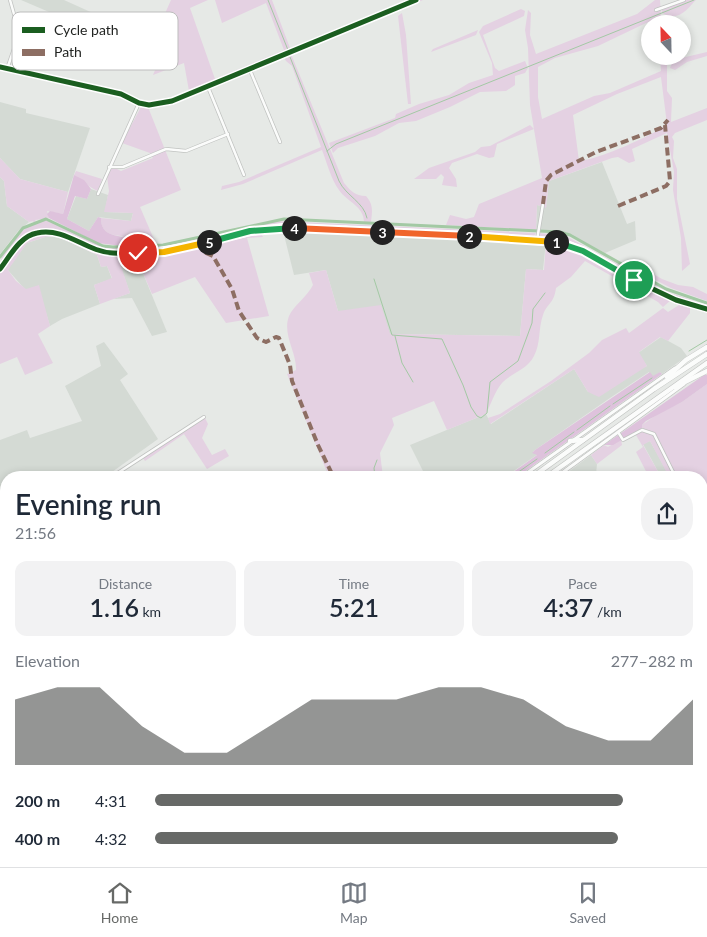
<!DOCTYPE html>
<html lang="en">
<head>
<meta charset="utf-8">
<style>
  :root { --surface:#fff; --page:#f2f2f3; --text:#1f2937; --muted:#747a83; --line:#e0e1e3; --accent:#676967 }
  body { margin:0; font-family:Lato,sans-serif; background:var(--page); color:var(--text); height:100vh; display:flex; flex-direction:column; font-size:19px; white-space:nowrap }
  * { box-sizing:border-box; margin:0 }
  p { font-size:16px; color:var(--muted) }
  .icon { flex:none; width:28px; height:28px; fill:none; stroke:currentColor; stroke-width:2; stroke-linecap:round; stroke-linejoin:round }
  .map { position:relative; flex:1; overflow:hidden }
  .details { position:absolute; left:0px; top:471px; width:708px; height:396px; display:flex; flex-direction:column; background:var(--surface); border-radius:20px 20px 0 0; box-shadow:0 2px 8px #0003 }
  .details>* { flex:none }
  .needle { width:32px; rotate:338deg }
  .fabs { position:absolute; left:641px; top:15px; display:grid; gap:10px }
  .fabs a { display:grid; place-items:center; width:50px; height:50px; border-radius:50%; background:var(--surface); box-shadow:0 2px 8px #0003; font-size:25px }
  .pin { position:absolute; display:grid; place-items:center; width:42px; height:42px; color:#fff; margin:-21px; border:2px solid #fff; border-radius:50%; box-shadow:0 1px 5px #0007 }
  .km { position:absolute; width:25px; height:25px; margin:-12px; border-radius:50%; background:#222; color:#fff; font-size:14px; line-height:25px; text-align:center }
  .round { display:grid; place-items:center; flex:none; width:52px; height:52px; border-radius:20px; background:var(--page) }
  .summary { display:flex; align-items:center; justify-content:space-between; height:85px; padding:0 15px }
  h1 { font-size:28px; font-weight:600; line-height:38px }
  .stats { display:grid; grid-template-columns:repeat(3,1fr); gap:8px; height:85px; padding:5px 15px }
  .stats div { display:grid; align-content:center; border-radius:12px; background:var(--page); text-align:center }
  .stats b { font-size:25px; font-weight:600 }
  .stats small { font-size:14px; font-weight:400 }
  .stats p { font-size:14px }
  .chart { height:140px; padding:10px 15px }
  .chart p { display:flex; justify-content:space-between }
  .chart svg { width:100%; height:90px; margin-top:5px; fill:var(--accent); opacity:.7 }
  ul { padding:0 15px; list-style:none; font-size:16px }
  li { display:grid; grid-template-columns:80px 60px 1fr; align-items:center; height:38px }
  li i { height:12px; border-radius:6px; background:var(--accent) }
  .dock { display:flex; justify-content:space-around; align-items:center; height:70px; border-top:1px solid var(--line); background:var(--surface); font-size:14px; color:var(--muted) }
  .dock a { display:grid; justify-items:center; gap:2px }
  .dock .on { color:var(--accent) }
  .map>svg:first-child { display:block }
</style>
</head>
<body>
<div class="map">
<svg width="707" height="867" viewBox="0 0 707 867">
  <rect width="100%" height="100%" fill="#e6e9e6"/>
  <g fill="#d4dad4">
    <polygon points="21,0 64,0 95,14 91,30"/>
    <polygon points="0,102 26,109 26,113 90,128 68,192 20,179 0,158"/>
    <polygon points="602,162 627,224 635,221 636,240 605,253 566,232 536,230 537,205 546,207 549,181"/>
    <polygon points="0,177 4,181 7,206 29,222 18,231 0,254"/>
    <polygon points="91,189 108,195 105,212 133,213 131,221 98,217 89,231 67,219 76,196 87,199"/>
    <polygon points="282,227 546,241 543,270 526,269 520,336 390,334 338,311 326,270 294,275"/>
    <polygon points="57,236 97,255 101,267 107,266 112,279 94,285 100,304 62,319 50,326 46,313 7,269 27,243 45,237"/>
    <polygon points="117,257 140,257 140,266 167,332 152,336 132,298 113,299 130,293"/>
    <polygon points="661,337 681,348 687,356 662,374 660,372 653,377 649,372 610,398 535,450 533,452 538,454 505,477 426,477 410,445 486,414 491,424 574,369 588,392 647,366 638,353"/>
    <polygon points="104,342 128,374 120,380 158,439 105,477 6,478 6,535 4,532 0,534 0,440 27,430 30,438 82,421 65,386 101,366 96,346"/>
    <polygon points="650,441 670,477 661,477 643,444"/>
    <polygon points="591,455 597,464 596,474 590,477 560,478"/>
    <polygon points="4,559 6,562 6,597 0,599 0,562"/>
    <polygon points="323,861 374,861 375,867 319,867 318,865"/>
  </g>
  <g fill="#e4d1e2" fill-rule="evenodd">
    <path d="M171,0H208L190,8L215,79L284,50L266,3L222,23L215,0H272L290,48L408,0H423L291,54L344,183C351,191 355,196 366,196C374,205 372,212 371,222H364C364,206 347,202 339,190C331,179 327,163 322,150L243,184L221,190L222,186L239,182L321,147L292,66L286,61L282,54L189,91L184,63L153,75L166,44L154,38Z"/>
    <path d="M655,0H660L661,16L664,24H657L656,21L646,23L598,46L555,58L538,67V97L542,119L594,96L610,93L661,71L660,56H667V91L672,98L671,122L707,108V120L675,133L672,137L674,141L673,158L677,169V199L690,264L682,271L681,238L673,190L674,172L667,133L632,149L635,161L629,163L618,157L612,158L549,181L546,208L537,205L536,230L446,225L450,215L466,219L474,217L479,204L542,178L530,105L528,48L525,30L528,10L531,13L530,35L536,54L637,14ZM661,77L667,124C655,135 594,161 579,161L573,115L617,94Z"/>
    <path d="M687,0H696C686,10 679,22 662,13V10Z"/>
    <polygon points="521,9 525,11 524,16 483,35 495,68 499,71 525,61 528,68 525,73 515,76 515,85 506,91 480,92 450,107 416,121 399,123 375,136 338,148 333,153 329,143 395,118 396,114 419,104 449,95 469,83 493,75 492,63 479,32 483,26"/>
    <polygon points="402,13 406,35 411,104 408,104 398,16"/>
    <polygon points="478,30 476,35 431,52 433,49"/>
    <polygon points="707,52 707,56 687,62 675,70 670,68 673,60"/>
    <path d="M142,105L148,107L181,190L140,207L156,244L128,247L130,244L122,236C109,235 101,232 101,218L131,221L133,213L104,212L109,191L107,176L111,166L121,171L153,158L150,153L122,143Z"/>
    <polygon points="530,125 534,129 497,144 494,157 489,158 477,154 452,163 449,168 456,179 457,187 442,185 444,177 441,174 436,179 414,179 429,168 475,152 481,147 490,146"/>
    <path d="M0,158L20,179L68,192L63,214L47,211L49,218L35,220L36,222L49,220L103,247L119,248L162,246L275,221L536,233L533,238L382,230L354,228L346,225L335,227L283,226L240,231L208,241L161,250L114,252L93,247L55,230L36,231L25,236L0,267C0,250 21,230 34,223L33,221L29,222L7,206L4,181L0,177Z"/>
    <path d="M76,171L102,179L98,191C90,188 82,180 74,175Z"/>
    <polygon points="260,232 263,237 247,238 269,316 226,323 195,277 152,294 140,266 139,257 118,257 130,293 100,304 94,285 112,278 107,266 101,267 97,255 57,236 45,237 27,243 8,270 16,281 26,289 39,285 50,326 38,334 53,363 25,375 17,357 0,364 0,273 29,237 55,233 94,252 139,255 183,250"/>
    <polygon points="539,233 566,236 671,293 707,305 707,309 671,296 573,246 541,238"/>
    <path d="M546,243L563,245L577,250L671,300L663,307L658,302L585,261L571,277L556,288C554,304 547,303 543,315C538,329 541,343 534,356C527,370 511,373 502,383C495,391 491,404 486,414L447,430L434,401L392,418L394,425L380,453L383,477H329L287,374L296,370C297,352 282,335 289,316C294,305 307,297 313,285L309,273L326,270L338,311L381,305L390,334L520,336L526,269L544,270Z"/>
    <polygon points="650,272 662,279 678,285 693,287 707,294 707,301 671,288 648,276"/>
    <polygon points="679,305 690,308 690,313 668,341 660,337 639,352 647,366 599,397 588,392 574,369 490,424 488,418 500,414 551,381 589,353 602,340 626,328 629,333 663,308 668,312"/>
    <polygon points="707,384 707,547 701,531 701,478 677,477 655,433 642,428 642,425 659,413 682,402"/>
    <polygon points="205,418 208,424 202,438 212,455 225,449 229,456 207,469 184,434 145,461 143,458"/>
    <polygon points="643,431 653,435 674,477 669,477 650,441 643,445 661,477 649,477 636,452 643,447 636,435"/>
    <polygon points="621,439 622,445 597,464 591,455 604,445 608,447"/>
    <polygon points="701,536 707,552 707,628 701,629"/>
    <polygon points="706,770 707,770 707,823 701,821 701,793 704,788 701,786 701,779"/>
    <polygon points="21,861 57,861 56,867 10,867"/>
    <polygon points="286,861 317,861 319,867 290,867"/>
    <polygon points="641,861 672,861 674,864 672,867 637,867"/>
  </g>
  <g fill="#dec2dc">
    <path d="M74,175L84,180L91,189L87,199L75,196L67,219L89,231L98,217L101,218C101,237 116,234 129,239L128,247L98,243L49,218L47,214L50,211L63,214Z"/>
    <polygon points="650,372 653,376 660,372 662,374 517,477 505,478 537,455 532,453 535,450"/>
    <polygon points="704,375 707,375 707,384 682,402 646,421 642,425 642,428 613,445 604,445"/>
    <polygon points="0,628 6,628 6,662 0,646"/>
  </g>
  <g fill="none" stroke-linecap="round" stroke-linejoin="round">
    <g stroke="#a3c9a4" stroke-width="1">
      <polyline points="268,0 288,50"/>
      <path d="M290,57L339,181C346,196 364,202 367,218"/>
      <polyline points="327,151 336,144 694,0"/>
      <polyline points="374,279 392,335 442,339 463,385 471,407 477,416 481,418 487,413 490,382 518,361 532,323 533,309 545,293"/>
      <polyline points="395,336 402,363 413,382"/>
      <polyline points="689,351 707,340"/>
      <polyline points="613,404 652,378"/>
      <polyline points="577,430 610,406"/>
      <polyline points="545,453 574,432"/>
      <polyline points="375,478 374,468 377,460"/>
      <polyline points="510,478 537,459"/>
      <polyline points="440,861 445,867"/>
    </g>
    <polyline stroke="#a3c9a4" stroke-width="3" points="0,257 23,228 46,219 103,246 113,247 163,245 284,219 560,232 570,235 666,289 707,303"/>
    <g stroke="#c1c3c1" stroke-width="4">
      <g id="minor">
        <polyline points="656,10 684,0"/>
        <polyline points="16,43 126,67"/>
        <polyline points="7,69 16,43 18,28 10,0"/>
        <polyline points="250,70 280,142"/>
        <polyline points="208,87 244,175"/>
        <polyline points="109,167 123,167 166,149 186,151 228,134"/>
        <polyline points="98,194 139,103 149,105 172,101 416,0"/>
        <polyline points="537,240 543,204"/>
        <path d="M0,269C10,256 20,236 37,233C66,227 86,252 113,253C172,256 225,234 282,227L483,236L567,244L583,251L634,280L676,300L707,309"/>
        <polyline points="618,432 623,440 642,430 654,434 676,478"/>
        <polyline points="110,478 204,417"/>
        <polyline points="701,534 707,550"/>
        <polyline points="0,558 6,554"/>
        <polyline points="701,640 707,638"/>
        <polyline points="0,676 5,674"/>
        <polyline points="0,708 6,705"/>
        <polyline points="701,745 707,732"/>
        <polyline points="0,786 6,786"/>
        <polyline points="701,836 707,837"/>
        <polyline points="390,861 391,867"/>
        <polyline points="413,861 415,867"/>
        <polyline points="459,861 463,867"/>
        <polyline points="541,861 541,867"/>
        <polyline points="528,867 528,861"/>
        <polyline points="618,867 621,861"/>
        <polyline points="699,867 707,859"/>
      </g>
    </g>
    <g stroke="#c1c3c1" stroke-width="4.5">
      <g id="tertiary">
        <polyline points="0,67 121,94 139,103"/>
        <polyline points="520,478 675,368"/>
        <polyline points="555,478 684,384"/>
        <polyline points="0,658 6,677"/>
        <polyline points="0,843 6,840"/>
        <polyline points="376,861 377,867"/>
        <polyline points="0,867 10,861"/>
        <polyline points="60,867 61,861"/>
      </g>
    </g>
    <g stroke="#c1c3c1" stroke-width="5.5">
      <g id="trunk">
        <polyline points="667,377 686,360 707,347"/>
        <polyline points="675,387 707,371"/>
        <polyline points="570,441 583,440"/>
        <polyline points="531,478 654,389 707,354"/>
        <polyline points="545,478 707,363"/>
        <polyline points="0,851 6,848"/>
        <polyline points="0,860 6,856"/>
      </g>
    </g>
    <use href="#minor" stroke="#fbfcfb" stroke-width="2.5"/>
    <use href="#tertiary" stroke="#fbfcfb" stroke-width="3"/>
    <use href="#trunk" stroke="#fbfcfb" stroke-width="4.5"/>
    <g stroke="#bebfbe" stroke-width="3">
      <g id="rail">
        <polyline points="701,632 707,632"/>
        <polyline points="137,867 149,861"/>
        <polyline points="160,867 174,861"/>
      </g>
    </g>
    <use href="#rail" stroke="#fff" stroke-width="1" stroke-dasharray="4" stroke-linecap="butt"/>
    <g stroke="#8d6e63" stroke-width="4" stroke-dasharray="8 4" stroke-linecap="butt">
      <polyline points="543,204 546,181 551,175 596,152 661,128 668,120"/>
      <polyline points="618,206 666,186 670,181 665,125"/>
      <polyline points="207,242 204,252 213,256 232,289 239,311 257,338 266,342 276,337 279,338 290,365 292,381 318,445 334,478"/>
    </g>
    <g stroke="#fff" stroke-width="8">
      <g id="cycleway">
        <polyline points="0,67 121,94 139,103 149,105 172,101 416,0"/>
        <path d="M0,269C10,256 20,236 37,233C66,227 86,252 113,253C172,256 225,234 282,227L483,236L567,244L583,251L634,280L676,300L707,309"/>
      </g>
    </g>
    <use href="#cycleway" stroke="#1b5e20" stroke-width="5"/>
  </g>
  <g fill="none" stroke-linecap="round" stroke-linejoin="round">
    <g stroke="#fff" stroke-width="10">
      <polyline id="split-1" points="556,242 583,251 634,280"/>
    </g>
    <g stroke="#fff" stroke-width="10">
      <polyline id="split-2" points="469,236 556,242"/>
    </g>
    <g stroke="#fff" stroke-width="10">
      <polyline id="split-3" points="382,232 469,236"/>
    </g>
    <g stroke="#fff" stroke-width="10">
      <polyline id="split-4" points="294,228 382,232"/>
    </g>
    <g stroke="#fff" stroke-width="10">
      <polyline id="split-5" points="209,242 250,231 294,228"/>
    </g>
    <g stroke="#fff" stroke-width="10">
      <polyline id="split-6" points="138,253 164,252 209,242"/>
    </g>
    <use href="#split-1" stroke="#22a559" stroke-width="6"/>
    <use href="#split-2" stroke="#f5b400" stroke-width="6"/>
    <use href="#split-3" stroke="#f0652b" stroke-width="6"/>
    <use href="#split-4" stroke="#f0652b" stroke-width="6"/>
    <use href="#split-5" stroke="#22a559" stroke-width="6"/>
    <use href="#split-6" stroke="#f5b400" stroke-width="6"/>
  </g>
  <rect x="12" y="12" width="166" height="58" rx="8" fill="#fff" stroke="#bdbdbd" stroke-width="1"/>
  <rect x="22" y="27" width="23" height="6" fill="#1b5e20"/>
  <rect x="22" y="49" width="23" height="7" fill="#8d6e63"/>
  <g font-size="14" fill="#222422">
    <text x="54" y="35">Cycle path</text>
    <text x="54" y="57">Path</text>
  </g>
</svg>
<div class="fabs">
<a><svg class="needle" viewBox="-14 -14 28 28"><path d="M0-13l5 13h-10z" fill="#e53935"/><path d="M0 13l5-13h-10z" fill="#747a83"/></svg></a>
</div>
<div class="pin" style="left:634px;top:280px;background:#1e9e55"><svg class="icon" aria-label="arrive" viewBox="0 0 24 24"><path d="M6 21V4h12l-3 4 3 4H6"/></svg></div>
<div class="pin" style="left:138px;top:253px;background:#d93025"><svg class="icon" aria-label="check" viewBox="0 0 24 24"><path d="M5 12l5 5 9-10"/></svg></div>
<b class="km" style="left:556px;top:242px">1</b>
<b class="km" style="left:469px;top:236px">2</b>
<b class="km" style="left:382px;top:232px">3</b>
<b class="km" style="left:294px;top:228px">4</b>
<b class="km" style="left:209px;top:242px">5</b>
<section class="details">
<div class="summary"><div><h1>Evening run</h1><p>21:56</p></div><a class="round"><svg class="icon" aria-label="share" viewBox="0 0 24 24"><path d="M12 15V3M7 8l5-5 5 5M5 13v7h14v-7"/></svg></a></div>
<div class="stats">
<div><p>Distance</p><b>1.16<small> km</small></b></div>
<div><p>Time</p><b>5:21</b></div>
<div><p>Pace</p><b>4:37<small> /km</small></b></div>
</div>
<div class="chart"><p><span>Elevation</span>277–282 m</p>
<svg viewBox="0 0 160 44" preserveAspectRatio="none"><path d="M0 44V12L10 6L20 6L30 25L40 38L50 38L60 25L70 12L80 12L90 12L100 6L110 6L120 12L130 25L140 32L150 32L160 12V44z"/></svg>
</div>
<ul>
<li><b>200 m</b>4:31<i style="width:87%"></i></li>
<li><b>400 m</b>4:32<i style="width:86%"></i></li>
</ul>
</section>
</div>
<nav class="dock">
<a class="on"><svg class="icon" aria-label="home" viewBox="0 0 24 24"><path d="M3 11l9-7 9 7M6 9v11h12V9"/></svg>Home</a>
<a><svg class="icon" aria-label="map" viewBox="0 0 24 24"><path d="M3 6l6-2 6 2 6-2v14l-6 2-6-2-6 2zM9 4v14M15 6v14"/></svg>Map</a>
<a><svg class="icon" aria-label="saved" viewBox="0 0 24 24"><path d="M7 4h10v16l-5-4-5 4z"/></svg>Saved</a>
</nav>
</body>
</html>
